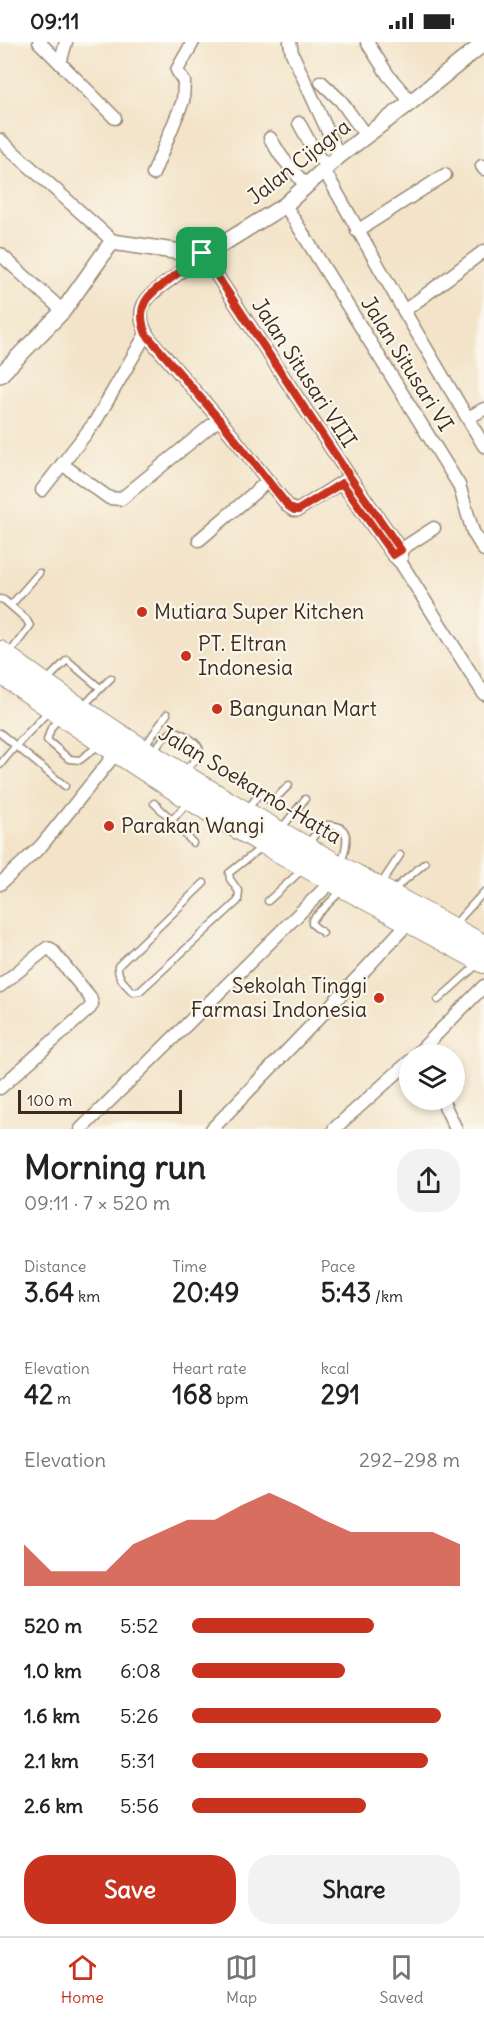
<!DOCTYPE html>
<html lang="en">
<head>
<meta charset="utf-8">
<style>
  :root { --surface:#fff; --page:#f2f2f2; --text:#222; --muted:#767676; --line:#e0e0e0; --accent:#c8321e }
  body { margin:0; font-family:Delius,sans-serif; background:var(--page); color:var(--text); height:100vh; display:flex; flex-direction:column; font-size:22px; white-space:nowrap }
  * { box-sizing:border-box; margin:0 }
  p { font-size:20px; color:var(--muted) }
  .icon { flex:none; width:33px; height:33px; fill:none; stroke:currentColor; stroke-width:2; stroke-linecap:round; stroke-linejoin:round }
  .map { position:relative; height:1087px; overflow:hidden }
  .sheet { display:flex; flex-direction:column; background:var(--surface); flex:1 }
  .sheet>* { flex:none }
  .tools { position:absolute; left:399px; top:1002px; display:grid; gap:12px }
  .tools a { display:grid; place-items:center; width:66px; height:66px; border-radius:50%; background:var(--surface); box-shadow:0 3px 9px #0003; font-size:30px }
  .scale { position:absolute; left:18px; bottom:15px; width:164px; box-sizing:border-box; padding-left:6px; border:3px solid #3b2a1e; border-top:0; font-size:16px; line-height:21px; white-space:nowrap; color:#3b2a1e; -webkit-text-stroke:4px #fbf7ec; paint-order:stroke }
  .pin { position:absolute; display:grid; place-items:center; width:51px; height:51px; color:#fff; margin:-26px; border-radius:12px; box-shadow:0 3px 9px #0006 }
  .round { display:grid; place-items:center; flex:none; width:63px; height:63px; border-radius:24px; background:var(--page) }
  .headline { display:flex; align-items:center; justify-content:space-between; height:102px; padding:0 24px }
  h1 { font-size:33px; font-weight:700; line-height:45px }
  .stats { display:grid; grid-template-columns:repeat(3,1fr); gap:9px; height:102px; padding:6px 24px }
  .stats div { display:grid; align-content:center }
  .stats b { font-size:26px; font-weight:700 }
  .stats small { font-size:16px; font-weight:400 }
  .stats p { font-size:16px }
  .chart { height:168px; padding:12px 24px }
  .chart p { display:flex; justify-content:space-between }
  .chart svg { width:100%; height:108px; margin-top:6px; fill:var(--accent); opacity:.7 }
  .action { display:flex; gap:12px; margin-top:auto; padding:12px 24px }
  .action a { flex:1; height:69px; border-radius:24px; background:var(--accent); color:#fff; font-size:24px; font-weight:700; line-height:69px; text-align:center }
  .action a+a { background:var(--page); color:var(--text) }
  ul { padding:0 24px; list-style:none; font-size:20px }
  li { display:grid; grid-template-columns:96px 72px 1fr; align-items:center; height:45px }
  li i { height:15px; border-radius:8px; background:var(--accent) }
  .status { display:flex; justify-content:space-between; align-items:center; height:42px; padding:0 30px; background:var(--surface); direction:ltr }
  .status svg { height:16px; fill:currentColor }
  .dock { display:flex; justify-content:space-around; align-items:center; height:84px; border-top:2px solid var(--line); background:var(--surface); font-size:16px; color:var(--muted) }
  .dock a { display:grid; justify-items:center; gap:3px }
  .dock .current { color:var(--accent) }
  .map>svg:first-child { display:block }
</style>
</head>
<body>
<div class="status"><b>09:11</b><svg viewBox="0 0 49 12"><path d="M0 12V9h3v3zM5 12V6h3v6zM10 12V3h3v9zM15 12V0h3v12zM26 1h20v11H26zM47 4h2v5h-2z"/></svg></div>
<div class="map">
<svg width="484" height="1087" viewBox="0 0 484 1087">
  <rect width="100%" height="100%" fill="#fbf7ec"/>
  <filter id="ink" filterUnits="userSpaceOnUse"><feTurbulence type="fractalNoise" baseFrequency=".0167" numOctaves="2"/><feDisplacementMap in="SourceGraphic" scale="12" xChannelSelector="R" yChannelSelector="G"/><feConvolveMatrix kernelMatrix="1 2 1 2 8 2 1 2 1" color-interpolation-filters="sRGB"/></filter>
  <filter id="wash" filterUnits="userSpaceOnUse"><feTurbulence type="fractalNoise" baseFrequency=".008" numOctaves="4" result="noise"/><feDisplacementMap in="SourceGraphic" scale="24" xChannelSelector="R" yChannelSelector="G"/><feGaussianBlur stdDeviation="1.35" result="paint"/><feColorMatrix in="noise" values="0 0 0 0 0 0 0 0 0 0 0 0 0 0 0 0 0 1.4 0 .05"/><feComposite in="paint" operator="in"/></filter>
  <g filter="url(#wash)">
    <rect width="100%" height="100%" fill="#f3e4c9"/>
  </g>
  <g filter="url(#ink)">
    <g fill="none" stroke-linecap="round" stroke-linejoin="round">
      <g stroke="#978774" stroke-width="9">
        <g id="service">
          <polyline points="0,557 4,558 26,577 30,584 9,612"/>
          <polyline points="11,563 39,531"/>
          <polyline points="47,638 67,618 100,646"/>
          <polyline points="84,663 111,636"/>
          <polyline points="59,676 51,686 47,698 69,717 80,718 99,703"/>
          <polyline points="0,691 65,744"/>
          <polyline points="145,704 167,672"/>
          <path d="M153,710L163,697L174,688C181,691 201,701 200,710C200,716 189,724 184,729"/>
          <path d="M0,723C15,703 33,687 49,668"/>
          <polyline points="189,759 172,778 193,801"/>
          <polyline points="154,761 172,778"/>
          <polyline points="247,768 259,752 272,760 289,743"/>
          <polyline points="281,787 305,757"/>
          <path d="M307,802L320,787L326,783C354,782 347,804 341,821"/>
          <path d="M204,841L118,924C117,936 126,943 133,950L140,949L238,859L239,850L230,837L229,831L262,805"/>
          <polyline points="381,842 400,813"/>
          <polyline points="392,849 425,821"/>
          <polyline points="268,859 303,827"/>
          <polyline points="454,883 484,850"/>
          <polyline points="323,891 312,882 312,878 341,849"/>
          <polyline points="438,958 478,922"/>
        </g>
      </g>
      <g stroke="#978774" stroke-width="15">
        <g id="minor">
          <polyline points="39,0 115,76"/>
          <polyline points="290,0 292,11 339,114"/>
          <polyline points="367,0 388,33 411,60"/>
          <polyline points="60,21 66,0"/>
          <polyline points="321,40 341,59 366,94"/>
          <polyline points="299,81 316,112 327,125"/>
          <polyline points="270,96 281,114 306,144"/>
          <polyline points="0,98 114,200"/>
          <polyline points="482,124 484,127"/>
          <polyline points="324,128 404,269 484,404"/>
          <polyline points="153,132 183,59 184,40 177,28 193,0"/>
          <polyline points="285,163 459,443 473,490 484,508"/>
          <polyline points="357,189 445,133"/>
          <polyline points="202,211 350,435 401,508 401,521"/>
          <polyline points="0,212 63,269"/>
          <path d="M195,212C192,216 190,221 187,224C165,247 123,256 150,297L219,377L288,464L294,468H298L350,435"/>
          <polyline points="404,269 484,209"/>
          <polyline points="468,376 484,367"/>
          <polyline points="62,422 109,456 121,457 219,377"/>
          <polyline points="342,441 393,513 401,521 484,652"/>
          <polyline points="42,448 95,380 146,292"/>
          <polyline points="199,498 268,439"/>
          <polyline points="394,512 434,486"/>
          <polyline points="0,842 41,804 116,711"/>
          <polyline points="0,944 47,906 51,907 90,955 92,962 90,966 0,1046"/>
          <polyline points="417,1012 484,944"/>
          <polyline points="442,1058 456,1087"/>
          <polyline points="81,1087 332,839"/>
          <polyline points="212,1087 360,933 409,880"/>
          <polyline points="334,1087 410,1019"/>
        </g>
      </g>
      <g stroke="#978774" stroke-width="18">
        <polyline id="tertiary" points="0,333 63,269 109,204 114,200 119,201 195,212 202,211 224,201 285,163 339,114 411,60 484,1"/>
      </g>
      <g stroke="#978774" stroke-width="22">
        <g id="trunk">
          <path d="M0,609C152,722 318,813 484,903"/>
          <path d="M0,631C74,683 150,734 228,781C312,831 399,874 484,921"/>
        </g>
      </g>
      <use href="#service" stroke="#fff" stroke-width="6"/>
      <use href="#minor" stroke="#fff" stroke-width="12"/>
      <use href="#tertiary" stroke="#fff" stroke-width="15"/>
      <use href="#trunk" stroke="#fff" stroke-width="20"/>
    </g>
  </g>
  <g fill="none" stroke-linecap="round" stroke-linejoin="round" filter="url(#ink)">
    <g stroke="#fff" stroke-width="12">
      <path id="route" d="M202,211L350,435L401,508L393,513L342,441L298,468H294L288,464L219,377L146,292C130,251 164,247 186,224C190,221 192,216 195,212Z"/>
    </g>
    <use href="#route" stroke="#c8321e" stroke-width="8"/>
  </g>
  <g fill="#c8321e" stroke="#fbf7ec" stroke-width="2">
    <circle cx="142" cy="570" r="6"/>
    <circle cx="186" cy="614" r="6"/>
    <circle cx="217" cy="667" r="6"/>
    <circle cx="109" cy="784" r="6"/>
    <circle cx="379" cy="956" r="6"/>
  </g>
  <g text-anchor="middle" stroke-width="4.5" stroke-linejoin="round" paint-order="stroke">
    <g font-size="21" fill="#3b2a1e" stroke="#fbf7ec">
      <text transform="translate(299 120) rotate(-38)" y="7">Jalan Cijagra</text>
      <text transform="translate(407 322) rotate(58)" y="7">Jalan Situsari VI</text>
      <text transform="translate(304 331) rotate(57)" y="7">Jalan Situsari VIII</text>
      <text transform="translate(250 743) rotate(31)" y="7">Jalan Soekarno-Hatta</text>
    </g>
    <g font-size="21" fill="#3b2a1e" stroke="#fbf7ec" text-anchor="start">
      <text x="154" y="577">Mutiara Super Kitchen</text>
      <text x="198" y="609">PT. Eltran<tspan x="198" dy="24">Indonesia</tspan></text>
      <text x="229" y="674">Bangunan Mart</text>
      <text x="121" y="791">Parakan Wangi</text>
      <text x="367" y="951" text-anchor="end">Sekolah Tinggi<tspan x="367" dy="24">Farmasi Indonesia</tspan></text>
    </g>
  </g>
</svg>
<div class="tools">
<a><svg class="icon" aria-label="layers" viewBox="0 0 24 24"><path d="M12 4l9 5-9 5-9-5zM3 14l9 5 9-5"/></svg></a>
</div>
<div class="scale">100 m</div>
<div class="pin" style="left:202px;top:211px;background:#1e9e55"><svg class="icon" aria-label="arrive" viewBox="0 0 24 24"><path d="M6 21V4h12l-3 4 3 4H6"/></svg></div>
</div>
<section class="sheet">
<div class="headline"><div><h1>Morning run</h1><p>09:11 · 7 × 520 m</p></div><a class="round"><svg class="icon" aria-label="share" viewBox="0 0 24 24"><path d="M12 15V3M7 8l5-5 5 5M5 13v7h14v-7"/></svg></a></div>
<div class="stats">
<div><p>Distance</p><b>3.64<small> km</small></b></div>
<div><p>Time</p><b>20:49</b></div>
<div><p>Pace</p><b>5:43<small> /km</small></b></div>
</div>
<div class="stats">
<div><p>Elevation</p><b>42<small> m</small></b></div>
<div><p>Heart rate</p><b>168<small> bpm</small></b></div>
<div><p>kcal</p><b>291</b></div>
</div>
<div class="chart"><p><span>Elevation</span>292–298 m</p>
<svg viewBox="0 0 160 44" preserveAspectRatio="none"><path d="M0 44V27L10 38L20 38L30 38L40 27L50 22L60 17L70 17L80 11L90 6L100 11L110 17L120 22L130 22L140 22L150 22L160 27V44z"/></svg>
</div>
<ul>
<li><b>520 m</b>5:52<i style="width:68%"></i></li>
<li><b>1.0 km</b>6:08<i style="width:57%"></i></li>
<li><b>1.6 km</b>5:26<i style="width:93%"></i></li>
<li><b>2.1 km</b>5:31<i style="width:88%"></i></li>
<li><b>2.6 km</b>5:56<i style="width:65%"></i></li>
</ul>
<div class="action"><a>Save</a><a>Share</a></div>
</section>
<nav class="dock">
<a class="current"><svg class="icon" aria-label="home" viewBox="0 0 24 24"><path d="M3 11l9-7 9 7M6 9v11h12V9"/></svg>Home</a>
<a><svg class="icon" aria-label="map" viewBox="0 0 24 24"><path d="M3 6l6-2 6 2 6-2v14l-6 2-6-2-6 2zM9 4v14M15 6v14"/></svg>Map</a>
<a><svg class="icon" aria-label="saved" viewBox="0 0 24 24"><path d="M7 4h10v16l-5-4-5 4z"/></svg>Saved</a>
</nav>
</body>
</html>
